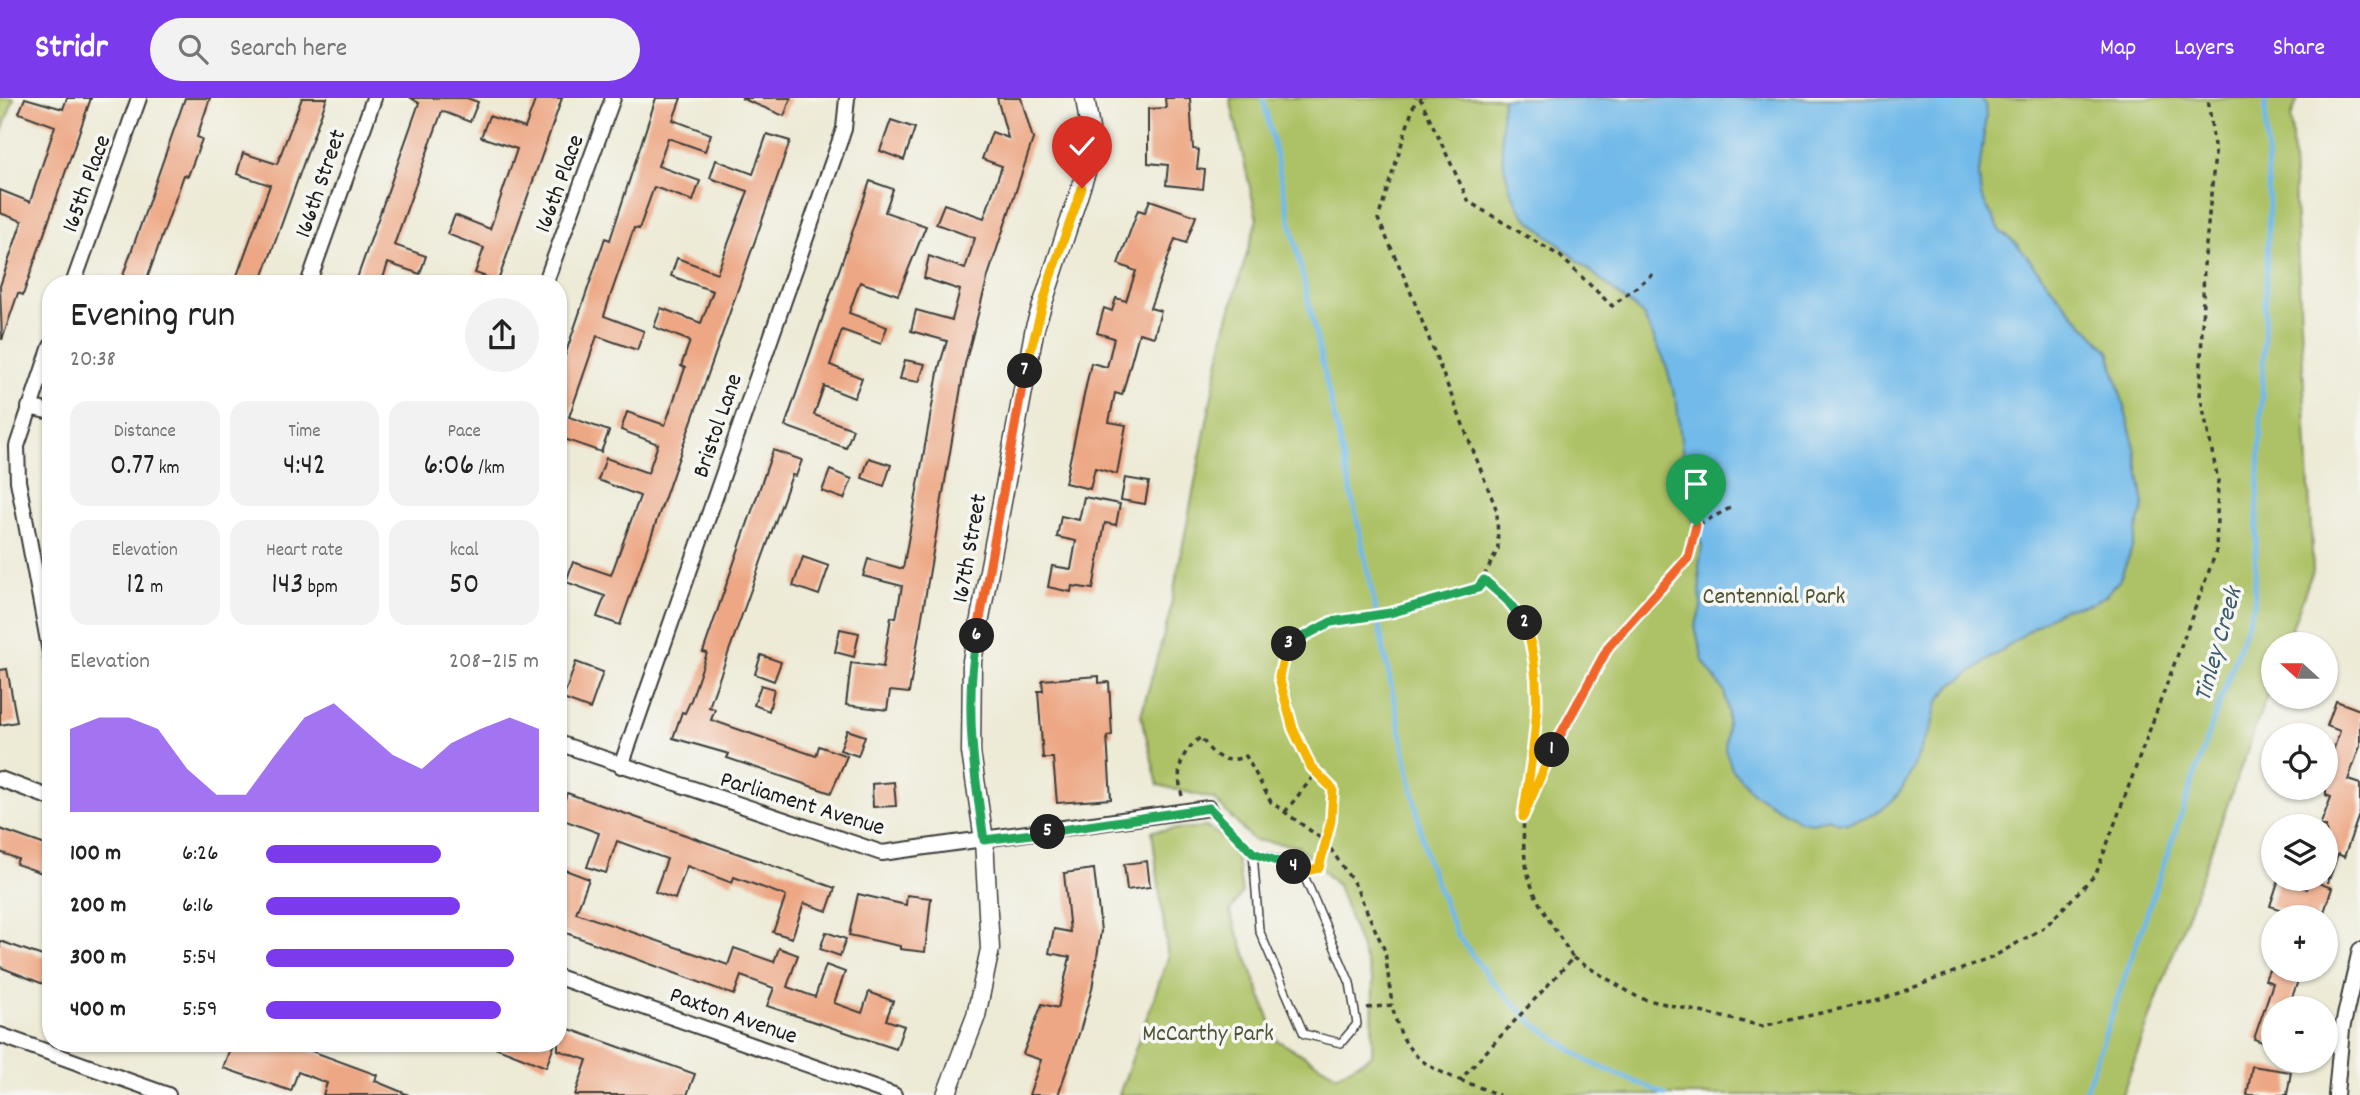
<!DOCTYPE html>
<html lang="en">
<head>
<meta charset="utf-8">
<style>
  :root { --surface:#fff; --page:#f2f2f2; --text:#222; --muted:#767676; --accent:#7c3aed }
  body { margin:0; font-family:Dekko,sans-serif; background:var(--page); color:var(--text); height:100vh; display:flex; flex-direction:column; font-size:26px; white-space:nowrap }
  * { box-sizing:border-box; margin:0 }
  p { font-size:23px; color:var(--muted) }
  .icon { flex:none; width:38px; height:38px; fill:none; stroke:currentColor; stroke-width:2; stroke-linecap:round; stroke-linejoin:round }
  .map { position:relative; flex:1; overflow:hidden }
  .panel { position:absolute; left:42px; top:177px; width:525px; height:777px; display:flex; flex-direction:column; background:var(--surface); border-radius:28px; box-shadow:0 2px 5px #0004 }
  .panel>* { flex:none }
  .needle { width:46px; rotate:291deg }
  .controls { position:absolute; left:2261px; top:534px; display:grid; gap:14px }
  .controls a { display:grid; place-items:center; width:77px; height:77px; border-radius:50%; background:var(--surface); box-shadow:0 2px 5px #0004; font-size:35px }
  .pin { position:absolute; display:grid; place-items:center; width:60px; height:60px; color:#fff; margin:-72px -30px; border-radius:50% 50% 50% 0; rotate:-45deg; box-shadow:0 0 7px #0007 }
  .pin .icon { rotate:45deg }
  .km { position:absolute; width:35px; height:35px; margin:-18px; border-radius:50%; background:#222; color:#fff; font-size:19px; line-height:35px; text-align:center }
  .round { display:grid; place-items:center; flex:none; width:74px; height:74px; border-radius:37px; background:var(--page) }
  .headline { display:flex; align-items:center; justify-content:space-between; height:119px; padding:0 28px }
  h1 { font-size:38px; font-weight:600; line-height:52px }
  .metrics { display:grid; grid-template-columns:repeat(3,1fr); gap:10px; height:119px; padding:7px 28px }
  .metrics div { display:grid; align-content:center; border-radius:18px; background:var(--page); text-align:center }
  .metrics b { font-size:30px; font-weight:600 }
  .metrics small { font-size:19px; font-weight:400 }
  .metrics p { font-size:19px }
  .chart { height:196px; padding:14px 28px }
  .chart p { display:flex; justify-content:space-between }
  .chart svg { width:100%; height:126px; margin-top:7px; fill:var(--accent); opacity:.7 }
  ul { padding:0 28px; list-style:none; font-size:23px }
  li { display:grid; grid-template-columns:112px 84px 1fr; align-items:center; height:52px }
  li i { height:18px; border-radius:9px; background:var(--accent) }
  header { display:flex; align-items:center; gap:42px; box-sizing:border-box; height:98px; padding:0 35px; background:var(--accent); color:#fff }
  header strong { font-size:33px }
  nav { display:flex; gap:38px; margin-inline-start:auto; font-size:24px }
  .search { width:490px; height:63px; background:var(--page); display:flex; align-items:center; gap:18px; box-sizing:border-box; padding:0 24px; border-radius:38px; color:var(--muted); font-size:26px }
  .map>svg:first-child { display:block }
</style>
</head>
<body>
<header>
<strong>Stridr</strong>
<div class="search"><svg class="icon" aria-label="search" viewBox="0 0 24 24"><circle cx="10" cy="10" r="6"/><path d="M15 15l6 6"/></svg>Search here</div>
<nav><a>Map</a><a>Layers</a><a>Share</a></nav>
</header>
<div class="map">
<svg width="2360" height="997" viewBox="0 0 2360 997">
  <rect width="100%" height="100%" fill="#f6f6f2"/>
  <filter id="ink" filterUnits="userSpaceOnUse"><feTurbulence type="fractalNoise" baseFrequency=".0143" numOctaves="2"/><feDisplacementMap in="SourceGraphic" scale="14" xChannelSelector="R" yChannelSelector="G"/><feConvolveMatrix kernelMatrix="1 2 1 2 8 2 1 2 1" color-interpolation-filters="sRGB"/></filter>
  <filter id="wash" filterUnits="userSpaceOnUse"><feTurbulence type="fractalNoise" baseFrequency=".00686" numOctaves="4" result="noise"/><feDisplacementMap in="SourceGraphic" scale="28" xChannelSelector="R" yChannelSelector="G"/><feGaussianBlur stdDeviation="1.57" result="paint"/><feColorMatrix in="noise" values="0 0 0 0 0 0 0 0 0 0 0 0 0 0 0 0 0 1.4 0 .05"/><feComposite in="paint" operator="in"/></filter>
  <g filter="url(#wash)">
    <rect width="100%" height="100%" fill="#edead6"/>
    <g fill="#adc266" stroke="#646f41" stroke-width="2">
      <polygon points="0,0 14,0 0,39"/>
      <polygon points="1230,0 2298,0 2291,20 2313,472 2286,546 2273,546 2273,581 2122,997 1119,997 1168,860 1152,733 1206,729 1234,746 1242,794 1230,814 1277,942 1337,977 1372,957 1373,883 1338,788 1298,748 1253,742 1214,701 1158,687 1141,617 1169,518 1225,231 1257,121"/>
    </g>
    <path fill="#71bae9" stroke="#466b82" stroke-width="2" d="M1503,0H1980L1985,6L1986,18L1979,77L1981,98L2002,135L2016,145L2070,212L2109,253L2135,350L2144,407L2130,456L2119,483L2106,497L2093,505L2064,511L2046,521L1951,588C1933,607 1937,609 1931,631C1929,636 1924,641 1923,645C1909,681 1898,710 1860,722C1848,726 1839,727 1829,720L1813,725L1800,723L1753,695L1732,671L1725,651L1728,614L1724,593L1703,563L1695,529L1701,510L1699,468L1702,448L1688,407L1677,307L1665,264L1643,217L1526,119C1500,85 1499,41 1503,0Z"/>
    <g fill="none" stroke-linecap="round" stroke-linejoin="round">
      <g stroke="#71bae9" stroke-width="5">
        <polyline points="1263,0 1357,421 1427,762 1456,835 1490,881 1532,924 1589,964 1666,997"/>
        <polyline points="2084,997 2254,506 2269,109 2265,0"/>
      </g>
    </g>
    <g id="blocks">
      <g fill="#eda784">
        <polygon points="25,0 63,11 67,0 91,0 23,197 18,195 2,242 0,188 22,123 0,115 0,92 30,104 55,28 19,15"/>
        <polygon points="185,0 210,0 197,39 202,41 188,78 184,77 145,186 120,186"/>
        <polygon points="302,0 327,0 260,186 234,186 270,87 237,76 243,55 277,66"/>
        <polygon points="411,0 467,0 478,4 470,24 442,13 394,147 426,158 420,176 388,165 381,186 355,186 419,5"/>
        <polygon points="536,0 562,0 498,183 475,175 484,150 447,136 455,117 490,131 517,51 481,39 489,18 525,30"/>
        <polygon points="656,0 681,0 673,22 711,36 705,53 668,40 658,68 700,83 693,103 654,89 639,131 634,130 610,199 604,218 644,233 637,252 597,238 569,319 609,333 601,354 562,340 558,343 558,278 605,140 610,142"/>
        <polygon points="741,0 791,0 784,18"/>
        <polygon points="997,0 1021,0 1033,41 988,178 965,266 909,595 890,593 887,612 846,607 851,565 883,569 891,519 896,520 902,488 863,478 868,461 903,471 939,269 947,243 911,233 916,212 952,222 960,192 924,180 929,158 965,171 975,140 936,126 944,106 984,120 1002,68 982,61 992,34 1008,40"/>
        <polygon points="1165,0 1190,0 1193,51 1199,52 1197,71 1205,72 1203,91 1166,87 1168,67 1148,65 1148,11 1166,10"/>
        <polygon points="891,22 915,30 904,62 880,53"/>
        <polygon points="767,36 790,43 620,527 597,519 605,498 566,484 573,464 611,477 640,398 598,382 606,360 648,375 658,346 621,332 627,314 665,327 685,270 681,268 690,243 654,229 661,210 701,225 713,193 671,178 677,160 717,175 748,93 710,80 716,62 753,76"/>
        <polygon points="870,83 893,91 885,114 926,128 898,197 860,184 849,215 887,229 881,246 842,232 830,267 862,280 854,300 824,288 814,317 853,331 846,350 785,328"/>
        <polygon points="1150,102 1196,118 1186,145 1175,141 1150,210 1161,213 1154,239 1139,235 1122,297 1115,295 1109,324 1126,327 1117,376 1095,370 1090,391 1065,385 1091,265 1107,269 1114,240 1097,235 1104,210 1112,213 1116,200 1126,203 1136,173 1118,166 1138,112 1145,114"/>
        <polygon points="905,262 925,266 919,284 900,281"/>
        <polygon points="773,352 802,362 796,378 792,377 709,609 715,611 711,622 816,658 819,648 847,658 831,695 727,660 729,656 673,640 682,614 685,615 691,602 707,555 703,554"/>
        <polygon points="869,360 891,367 884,388 862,380"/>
        <polygon points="830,372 852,381 844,401 822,393"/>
        <polygon points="1125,380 1149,384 1145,406 1121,402"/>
        <polygon points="1084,399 1120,406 1116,427 1105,425 1093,491 1072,488 1071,494 1048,489 1052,468 1071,471 1076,443 1057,439 1061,418 1079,422"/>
        <polygon points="803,459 829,468 819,497 793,488"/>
        <polygon points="840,531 859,535 854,559 835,554"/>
        <polygon points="761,557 781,564 774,583 755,576"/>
        <polygon points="576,564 603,574 590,611 563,601"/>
        <polygon points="7,571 17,624 0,627 0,572"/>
        <polygon points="1099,578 1099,585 1109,584 1112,637 1107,638 1111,701 1057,705 1053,660 1043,660 1038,593 1043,593 1042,582"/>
        <polygon points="761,587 774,591 769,613 754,607"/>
        <polygon points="2336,603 2360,612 2360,648 2348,682 2360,686 2360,714 2344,759 2338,756 2328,785 2326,728 2320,728 2331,699 2326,697 2326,673 2340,633 2327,628"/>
        <polygon points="847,632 865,638 858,658 840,652"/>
        <polygon points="894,684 896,708 873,709 872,686"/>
        <polygon points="567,695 835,790 827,813 804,805 792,840 773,834 786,798 734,779 732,785 687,768 675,801 655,794 667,761 617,743 606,775 587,769 599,735 558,720"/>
        <polygon points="0,731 51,749 51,778 16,766 18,761 0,754"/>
        <polygon points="1147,763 1150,789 1127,792 1124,766"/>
        <polygon points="558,769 589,781 576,815 728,867 734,850 774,864 779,850 798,857 787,889 815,899 826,867 845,874 834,905 862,915 869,894 893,903 886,922 904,928 896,951 767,908 774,890 741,878 734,897 558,832"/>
        <polygon points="1094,771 1101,833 1092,891 1080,933 1058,997 1029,997 1041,962 1023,956 1042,906 1058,910 1070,859 1049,855 1054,831 1070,834 1064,775"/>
        <polygon points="2279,781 2307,791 2310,782 2332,790 2324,814 2319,812 2316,819 2302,819 2270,808"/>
        <polygon points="858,796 906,807 907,797 931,800 925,854 900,851 900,848 849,837"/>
        <polygon points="826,834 846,841 840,858 820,851"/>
        <polygon points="0,843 51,861 51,889 0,869"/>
        <polygon points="2269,872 2302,872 2288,910 2273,910 2273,948 2254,941 2273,885 2265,882"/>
        <polygon points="558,927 695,976 687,997 575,997 587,962 558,952"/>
        <polygon points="232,945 290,945 377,977 375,983 409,997 323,997 327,985 298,974 291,993 223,970"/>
        <polygon points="485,945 555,945 546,969"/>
        <polygon points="2252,968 2291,974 2287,997 2247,997"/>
      </g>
    </g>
  </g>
  <g filter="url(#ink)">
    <use href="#blocks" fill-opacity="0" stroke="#3b3b38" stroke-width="2"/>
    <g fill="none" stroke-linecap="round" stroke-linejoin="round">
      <g stroke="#3b3b38" stroke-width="10">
        <polyline id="service" points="1209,710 1253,755 1279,762 1302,773 1350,885 1357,926 1341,945 1304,936 1259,832 1253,755"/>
      </g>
      <g stroke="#3b3b38" stroke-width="18">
        <g id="minor">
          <polyline points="73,186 139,0"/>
          <polyline points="308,186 374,0"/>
          <polyline points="545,186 613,0"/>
          <polyline points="51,248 17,348 18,383 51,559"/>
          <polyline points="29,309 51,314"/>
          <polyline points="558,645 882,755 1209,710"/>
          <polyline points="621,668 844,31 847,0"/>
          <polyline points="0,681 51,700"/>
          <polyline points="558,879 894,997"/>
          <polyline points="0,937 168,997"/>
          <polyline points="2336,997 2342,931 2360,852"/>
        </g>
      </g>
      <g stroke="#3b3b38" stroke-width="21">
        <polyline id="tertiary" points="946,997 976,918 990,851 984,742 971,654 972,563 1035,229 1087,71 1090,31 1085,0"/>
      </g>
      <g stroke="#3b3b38" stroke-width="3.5" stroke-dasharray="5 5" stroke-linecap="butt">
        <polyline points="1420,0 1469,104 1560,158 1612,208 1657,173"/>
        <path d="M1182,698C1176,672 1179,656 1201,639C1213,659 1224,667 1246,658L1271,704L1326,744L1355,787L1385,853L1392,907"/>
        <polyline points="1525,713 1553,650 1609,548 1688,460 1696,428 1734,408"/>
        <polyline points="1285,714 1316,675"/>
        <polyline points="1314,771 1319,770 1331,723 1333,691 1311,669 1293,631 1279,579 1286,548 1331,524 1390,515 1478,490 1498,451 1497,413 1407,185 1378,121 1416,0"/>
        <polyline points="1573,860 1639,900 1762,928 1880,902 1991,860 2045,829 2096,776 2216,454 2218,382 2200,296 2204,167 2215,56 2208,0"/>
        <path d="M1367,910L1392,907C1402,952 1418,966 1460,982L1573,860C1558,835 1537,808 1529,780C1506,696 1564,606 1525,525C1516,507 1498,494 1484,482"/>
        <polyline points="1460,982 1499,997"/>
      </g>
      <use href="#service" stroke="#fff" stroke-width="7"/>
      <use href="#minor" stroke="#fff" stroke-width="14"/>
      <use href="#tertiary" stroke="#fff" stroke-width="18"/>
    </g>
  </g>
  <g fill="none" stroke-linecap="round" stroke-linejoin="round" filter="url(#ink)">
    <g stroke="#fff" stroke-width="14">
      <polyline id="split-1" points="1552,652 1609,548 1688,460 1696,428"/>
    </g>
    <g stroke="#fff" stroke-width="14">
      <path id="split-2" d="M1525,525C1547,592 1533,651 1523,719L1552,652"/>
    </g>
    <g stroke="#fff" stroke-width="14">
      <polyline id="split-3" points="1289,546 1331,524 1390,515 1478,490 1484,482 1507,502 1525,525"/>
    </g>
    <g stroke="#fff" stroke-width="14">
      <polyline id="split-4" points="1289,546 1286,548 1279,579 1293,631 1311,669 1333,691 1331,723 1319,770 1302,774 1294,769"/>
    </g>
    <g stroke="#fff" stroke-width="14">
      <polyline id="split-5" points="1048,734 1209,710 1253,755 1294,769"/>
    </g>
    <g stroke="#fff" stroke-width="14">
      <path id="split-6" d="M977,538C964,606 974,674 984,742L1048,734"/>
    </g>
    <g stroke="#fff" stroke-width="14">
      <polyline id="split-7" points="977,538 1025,273"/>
    </g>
    <g stroke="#fff" stroke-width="14">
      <polyline id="split-8" points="1025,273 1050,180 1082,90"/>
    </g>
    <use href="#split-1" stroke="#f0652b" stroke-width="9"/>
    <use href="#split-2" stroke="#f5b400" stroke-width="9"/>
    <use href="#split-3" stroke="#22a559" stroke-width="9"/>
    <use href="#split-4" stroke="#f5b400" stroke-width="9"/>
    <use href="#split-5" stroke="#22a559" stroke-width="9"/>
    <use href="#split-6" stroke="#22a559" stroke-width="9"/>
    <use href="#split-7" stroke="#f0652b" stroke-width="9"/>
    <use href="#split-8" stroke="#f5b400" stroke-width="9"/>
  </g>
  <g text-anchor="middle" stroke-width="7" stroke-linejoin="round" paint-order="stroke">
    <g font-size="24" fill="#1c1c1c" stroke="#f6f6f2">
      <text transform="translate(85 85) rotate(-70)" y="8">165th Place</text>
      <text transform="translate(319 85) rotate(-71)" y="8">166th Street</text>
      <text transform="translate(558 85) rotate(-70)" y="8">166th Place</text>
      <text transform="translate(716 327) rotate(-71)" y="8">Bristol Lane</text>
      <text transform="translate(968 450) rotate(-80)" y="8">167th Street</text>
      <text transform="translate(803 704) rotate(17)" y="8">Parliament Avenue</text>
      <text transform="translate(734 916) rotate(19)" y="8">Paxton Avenue</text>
    </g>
    <g font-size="24" fill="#4f5636" stroke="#f6f6f2">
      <text x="1774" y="505">Centennial Park</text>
      <text x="1208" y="942">McCarthy Park</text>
    </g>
    <g font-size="26" font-style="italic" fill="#3e5b6e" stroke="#f6f6f2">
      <text transform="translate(2216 546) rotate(-74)" y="9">Tinley Creek</text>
    </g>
  </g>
</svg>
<div class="controls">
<a><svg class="needle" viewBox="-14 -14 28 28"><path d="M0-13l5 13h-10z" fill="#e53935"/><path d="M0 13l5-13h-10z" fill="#767676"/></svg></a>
<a><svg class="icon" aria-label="locate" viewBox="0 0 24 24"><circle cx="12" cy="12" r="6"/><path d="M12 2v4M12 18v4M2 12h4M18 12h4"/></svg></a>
<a><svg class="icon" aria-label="layers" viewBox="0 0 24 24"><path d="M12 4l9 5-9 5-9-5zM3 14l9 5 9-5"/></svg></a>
<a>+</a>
<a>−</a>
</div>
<div class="pin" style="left:1696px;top:428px;background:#1e9e55"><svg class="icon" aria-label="arrive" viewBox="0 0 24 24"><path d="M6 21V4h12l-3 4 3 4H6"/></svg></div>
<div class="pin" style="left:1082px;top:90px;background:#d93025"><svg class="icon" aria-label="check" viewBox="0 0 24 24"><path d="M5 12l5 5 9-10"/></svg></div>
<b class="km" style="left:1552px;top:652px">1</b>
<b class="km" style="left:1525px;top:525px">2</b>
<b class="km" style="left:1289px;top:546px">3</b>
<b class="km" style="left:1294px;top:769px">4</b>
<b class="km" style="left:1048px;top:734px">5</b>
<b class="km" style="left:977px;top:538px">6</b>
<b class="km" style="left:1025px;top:273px">7</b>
<section class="panel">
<div class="headline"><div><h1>Evening run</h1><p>20:38</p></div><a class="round"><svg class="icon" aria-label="share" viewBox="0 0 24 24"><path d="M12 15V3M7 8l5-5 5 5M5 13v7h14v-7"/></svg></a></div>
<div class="metrics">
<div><p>Distance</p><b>0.77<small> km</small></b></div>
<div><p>Time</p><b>4:42</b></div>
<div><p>Pace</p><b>6:06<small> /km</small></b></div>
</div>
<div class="metrics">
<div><p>Elevation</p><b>12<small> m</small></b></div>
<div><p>Heart rate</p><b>143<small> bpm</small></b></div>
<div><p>kcal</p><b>50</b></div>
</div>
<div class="chart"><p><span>Elevation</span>208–215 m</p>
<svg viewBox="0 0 160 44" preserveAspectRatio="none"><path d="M0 44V15L10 11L20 11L30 15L40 29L50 38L60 38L70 24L80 11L90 6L100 15L110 24L120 29L130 20L140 15L150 11L160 15V44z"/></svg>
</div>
<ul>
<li><b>100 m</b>6:26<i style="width:64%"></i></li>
<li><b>200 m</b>6:16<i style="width:71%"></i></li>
<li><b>300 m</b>5:54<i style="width:91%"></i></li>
<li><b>400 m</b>5:59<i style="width:86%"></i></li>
</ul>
</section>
</div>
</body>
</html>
